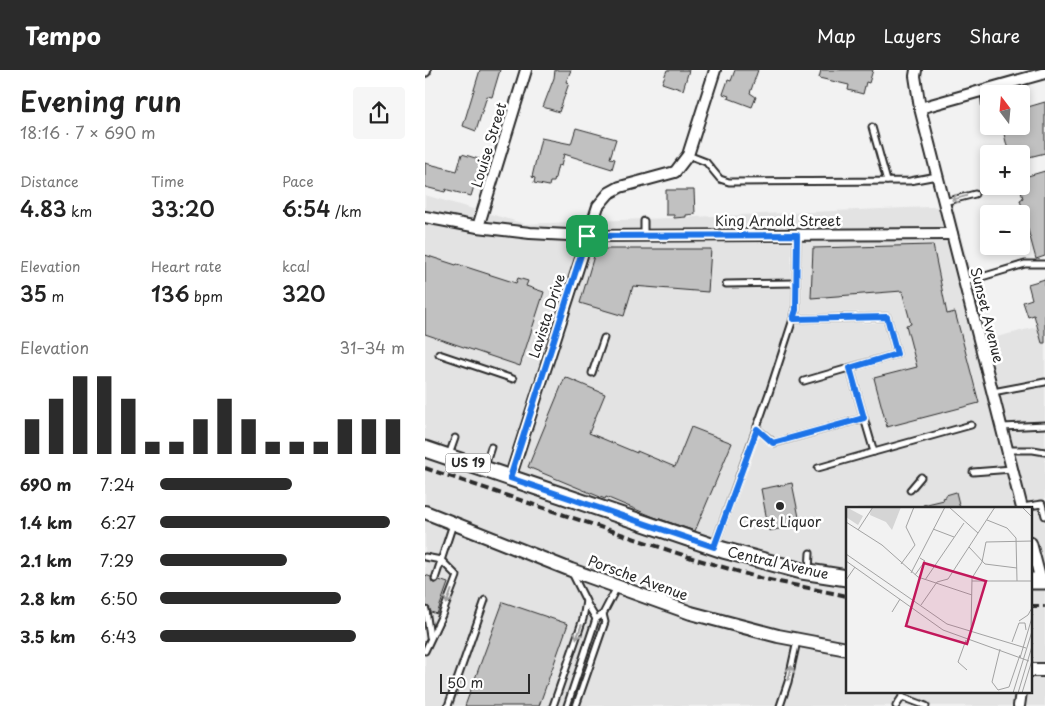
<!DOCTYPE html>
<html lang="en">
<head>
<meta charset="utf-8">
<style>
  :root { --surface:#fff; --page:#f6f6f6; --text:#222; --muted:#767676; --accent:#2b2b2b }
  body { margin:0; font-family:"Playpen Sans",sans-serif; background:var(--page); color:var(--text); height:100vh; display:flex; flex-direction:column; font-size:19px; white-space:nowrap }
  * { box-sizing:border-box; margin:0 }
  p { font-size:16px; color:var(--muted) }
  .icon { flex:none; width:28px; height:28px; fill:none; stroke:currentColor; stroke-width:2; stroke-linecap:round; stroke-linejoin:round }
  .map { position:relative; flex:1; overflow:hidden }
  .side { display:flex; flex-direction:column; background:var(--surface); width:425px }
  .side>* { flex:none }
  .needle { width:32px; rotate:344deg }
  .fabs { position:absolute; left:555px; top:15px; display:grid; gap:10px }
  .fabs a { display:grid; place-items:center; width:50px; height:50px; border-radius:5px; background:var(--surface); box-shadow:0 2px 8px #0003; font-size:25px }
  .scale { position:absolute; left:15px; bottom:12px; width:90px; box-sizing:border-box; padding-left:5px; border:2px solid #2b2b2b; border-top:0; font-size:14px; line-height:18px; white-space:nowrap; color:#2b2b2b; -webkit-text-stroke:4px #fff; paint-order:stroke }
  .pin { position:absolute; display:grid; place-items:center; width:42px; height:42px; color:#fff; margin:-21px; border-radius:10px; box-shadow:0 2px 8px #0006 }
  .round { display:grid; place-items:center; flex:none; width:52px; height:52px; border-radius:5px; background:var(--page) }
  .headline { display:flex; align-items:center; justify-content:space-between; height:85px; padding:0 20px }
  h1 { font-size:28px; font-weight:600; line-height:38px }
  .stats { display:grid; grid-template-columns:repeat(3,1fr); gap:8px; height:85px; padding:5px 20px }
  .stats div { display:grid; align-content:center }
  .stats b { font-size:21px; font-weight:600 }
  .stats small { font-size:14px; font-weight:400 }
  .stats p { font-size:14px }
  .chart { height:140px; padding:10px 20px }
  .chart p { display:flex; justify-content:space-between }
  .chart svg { width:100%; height:90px; margin-top:5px; stroke:var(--accent); stroke-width:6 }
  ul { padding:0 20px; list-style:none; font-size:16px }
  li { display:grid; grid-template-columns:80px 60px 1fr; align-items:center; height:38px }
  li i { height:12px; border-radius:6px; background:var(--accent) }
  header { display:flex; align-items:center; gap:30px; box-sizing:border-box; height:70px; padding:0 25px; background:var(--accent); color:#fff }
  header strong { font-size:24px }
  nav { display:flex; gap:28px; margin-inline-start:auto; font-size:18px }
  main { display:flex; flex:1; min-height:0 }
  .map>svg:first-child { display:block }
</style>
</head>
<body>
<header>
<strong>Tempo</strong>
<nav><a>Map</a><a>Layers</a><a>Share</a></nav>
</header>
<main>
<section class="side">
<div class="headline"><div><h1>Evening run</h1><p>18:16 · 7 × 690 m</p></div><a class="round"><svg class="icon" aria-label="share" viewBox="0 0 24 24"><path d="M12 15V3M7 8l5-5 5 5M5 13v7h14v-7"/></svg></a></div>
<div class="stats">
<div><p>Distance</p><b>4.83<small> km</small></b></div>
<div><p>Time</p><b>33:20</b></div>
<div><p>Pace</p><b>6:54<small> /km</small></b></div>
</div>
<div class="stats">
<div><p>Elevation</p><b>35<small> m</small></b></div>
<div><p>Heart rate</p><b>136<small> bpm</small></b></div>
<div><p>kcal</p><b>320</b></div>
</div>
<div class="chart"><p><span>Elevation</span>31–34 m</p>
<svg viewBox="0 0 160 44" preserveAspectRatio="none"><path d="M5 44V27M15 44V17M25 44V6M35 44V6M45 44V17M55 44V38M65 44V38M75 44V27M85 44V17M95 44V27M105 44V38M115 44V38M125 44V38M135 44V27M145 44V27M155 44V27"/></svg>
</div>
<ul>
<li><b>690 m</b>7:24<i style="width:54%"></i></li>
<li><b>1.4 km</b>6:27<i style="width:94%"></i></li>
<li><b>2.1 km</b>7:29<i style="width:52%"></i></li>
<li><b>2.8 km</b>6:50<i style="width:74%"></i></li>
<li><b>3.5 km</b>6:43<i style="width:80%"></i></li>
</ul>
</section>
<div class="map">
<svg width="620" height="636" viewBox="0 0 620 636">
  <rect width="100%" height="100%" fill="#f2f2f2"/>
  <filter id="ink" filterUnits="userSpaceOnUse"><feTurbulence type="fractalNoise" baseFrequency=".02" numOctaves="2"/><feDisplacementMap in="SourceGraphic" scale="10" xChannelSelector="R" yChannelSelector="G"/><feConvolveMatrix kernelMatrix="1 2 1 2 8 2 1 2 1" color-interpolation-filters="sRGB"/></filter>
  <g filter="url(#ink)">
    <path fill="#e3e3e3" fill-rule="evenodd" d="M0,125L100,154L528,136L563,269L620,255V636H0ZM422,438H606V622H422Z"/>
    <g fill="#c1c1c1" stroke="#2b2b2b">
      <polygon points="55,0 75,0 67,27 62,26 51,61 38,56"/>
      <polygon points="130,0 146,0 141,12 144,13 134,42 118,37 129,8"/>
      <polygon points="242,0 264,0 258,20 237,13"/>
      <polygon points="310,0 333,0 325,23 331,27 327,37 303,28 304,26 298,24 303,10 306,11"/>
      <polygon points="396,0 448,0 444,13 441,12 438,24 423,20 424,15 394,8"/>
      <polygon points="620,32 620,83 596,89 596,84 584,84 577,56 596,56 596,39"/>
      <polygon points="151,58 191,69 185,88 190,89 187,99 139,84 136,96 133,95 129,112 125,112 124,116 109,113 110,108 107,107 116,68 146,74"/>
      <polygon points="37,84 57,90 46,126 23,120 21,119 20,122 0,117 0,93 32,101"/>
      <polygon points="620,101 620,186 611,189 595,130 598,128 594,116 596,116 596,108"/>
      <polygon points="241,120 269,120 270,144 261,145 261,147 249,148 249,145 241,145"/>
      <polygon points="508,175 522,244 530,242 554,333 462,357 449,308 492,297 481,255 486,254 477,221 386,228 388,178"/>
      <polygon points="171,179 286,179 283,222 208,216 199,246 155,233"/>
      <polygon points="0,185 31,195 32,194 91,213 93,208 103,211 101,216 119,222 95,296 0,264"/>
      <polygon points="620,209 620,273 617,273 609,245 603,247 598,232 607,229 603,214"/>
      <polygon points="140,307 180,324 164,363 212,383 212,381 250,397 266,357 307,373 270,461 229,447 181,427 180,429 103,397"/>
      <polygon points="367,413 375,452 372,453 373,455 344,461 336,419"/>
      <polygon points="531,422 535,438 499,438 498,435 519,430 518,428 521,427 521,425"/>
      <polygon points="0,505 6,507 8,513 11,513 14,510 23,513 12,544 6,542 4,537 0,536"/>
      <polygon points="78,532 143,554 114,636 40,636"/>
    </g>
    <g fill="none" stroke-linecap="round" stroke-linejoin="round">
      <g stroke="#2b2b2b" stroke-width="9">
        <g id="service">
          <polyline points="559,20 562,52"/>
          <polyline points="447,57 462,111"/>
          <polyline points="263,85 281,92 295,109 304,112 485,111 512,106"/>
          <polyline points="519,132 550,124"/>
          <polyline points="219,151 219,165"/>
          <polyline points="540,212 600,194 620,194"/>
          <polyline points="301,214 371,213"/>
          <polyline points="368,249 462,247 472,284 379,311"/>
          <polyline points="14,284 88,309"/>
          <polyline points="167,303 179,268"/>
          <polyline points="568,322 620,312"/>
          <polyline points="439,348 449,382 546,355"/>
          <polyline points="577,357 620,355"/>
          <polyline points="332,359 349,373 439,348 425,298"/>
          <polyline points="583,380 608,380 620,382"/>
          <polyline points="24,385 30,368"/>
          <polyline points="60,396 66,377"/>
          <polyline points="393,398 449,382"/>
          <polyline points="548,402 587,399"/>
          <polyline points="485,420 496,407"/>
          <polyline points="597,437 617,434 620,446"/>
          <polyline points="290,474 344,323 371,240 372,165"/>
          <polyline points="0,487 16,490 32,506 17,545 0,581"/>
          <polyline points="384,501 385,483"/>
          <polyline points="10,509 28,454"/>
          <polyline points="161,532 171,549"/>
          <polyline points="1,540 5,567"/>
          <polyline points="477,627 501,636"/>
          <polyline points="23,636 60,530"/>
          <polyline points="128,636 158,549 161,531 147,503"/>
          <polyline points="142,636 171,549 178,544 192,517"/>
          <polyline points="151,636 180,552 178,544"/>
          <polyline points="355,636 363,612 372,571"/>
          <polyline points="471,636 477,627 477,622"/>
        </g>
      </g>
      <g stroke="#2b2b2b" stroke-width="14">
        <g id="minor">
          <polyline points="491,0 490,6 495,38 597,438"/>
          <polyline points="0,1 0,0"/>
          <polyline points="495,38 620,3"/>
          <polyline points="0,147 53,157 105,163 162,166 527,164"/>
          <polyline points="53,157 101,0"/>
          <polyline points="85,408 173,136 184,123 195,117 250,102 263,85 290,0"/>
          <polyline points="606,473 616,511"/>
          <polyline points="594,636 596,622"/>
        </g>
      </g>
      <g stroke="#2b2b2b" stroke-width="16">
        <g id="tertiary">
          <polyline points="0,442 146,500 266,543 353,566 422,579"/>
          <polyline points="606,600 620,600"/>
        </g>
      </g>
      <g stroke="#2b2b2b" stroke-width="19">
        <g id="primary">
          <polyline points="0,379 298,480 377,501 422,508"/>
          <polyline points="606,511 620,511"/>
        </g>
      </g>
      <use href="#service" stroke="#fff" stroke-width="5"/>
      <use href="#minor" stroke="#fff" stroke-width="10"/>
      <use href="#tertiary" stroke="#fff" stroke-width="12"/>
      <use href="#primary" stroke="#fff" stroke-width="15"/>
      <g stroke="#2b2b2b" stroke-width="4" stroke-dasharray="8 4" stroke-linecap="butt">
        <polyline points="0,398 267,488 335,508 422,526"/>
        <polyline points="606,536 620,536"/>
      </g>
    </g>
    <defs><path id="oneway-shaft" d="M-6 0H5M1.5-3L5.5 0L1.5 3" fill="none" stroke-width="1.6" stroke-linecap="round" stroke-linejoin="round" transform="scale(1.25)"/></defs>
    <g stroke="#a0a0a0">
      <use href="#oneway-shaft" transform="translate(534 128) rotate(165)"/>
      <use href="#oneway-shaft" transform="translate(24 527) rotate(110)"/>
      <use href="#oneway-shaft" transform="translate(154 562) rotate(110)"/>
      <use href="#oneway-shaft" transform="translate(365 603) rotate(-77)"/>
    </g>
  </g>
  <g fill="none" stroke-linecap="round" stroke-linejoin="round" filter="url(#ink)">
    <g stroke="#fff" stroke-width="10">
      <polygon id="route" points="372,165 371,240 368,249 462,247 472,284 425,298 439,348 348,373 332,359 289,477 85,408 162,166"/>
    </g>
    <use href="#route" stroke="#1a73e8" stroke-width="6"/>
  </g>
  <circle fill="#2b2b2b" stroke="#fff" stroke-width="2" cx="355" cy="436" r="5"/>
  <g text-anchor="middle" stroke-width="5" stroke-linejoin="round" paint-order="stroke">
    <rect fill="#fff" stroke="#6b6b6b" stroke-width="1" x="20.5" y="383.5" width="45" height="19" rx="4"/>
    <g font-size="12" font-weight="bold" fill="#2b2b2b">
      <text x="43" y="397">US 19</text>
    </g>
    <g font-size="14" fill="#2b2b2b" stroke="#fff">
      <text transform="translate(64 75) rotate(-73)" y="5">Louise Street</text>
      <text x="353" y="156">King Arnold Street</text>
      <text transform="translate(562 245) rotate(76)" y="5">Sunset Avenue</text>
      <text transform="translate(122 246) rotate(-72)" y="5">Lavista Drive</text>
      <text transform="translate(353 493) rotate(13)" y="5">Central Avenue</text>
      <text transform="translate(213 508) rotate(20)" y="5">Porsche Avenue</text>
    </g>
    <g font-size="14" fill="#2b2b2b" stroke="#fff">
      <text x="355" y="457">Crest Liquor</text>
    </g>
  </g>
  <g transform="translate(421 437)">
    <rect width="186" height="186" fill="#f2f2f2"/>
    <path d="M0,0L17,9L12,18L0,10ZM25,0H55L46,23L40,15L24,8Z" fill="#d5d5d5"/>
    <path fill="none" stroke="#a2a2a2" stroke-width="1" d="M103,0L132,26M176,0L187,11M141,13L161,21L170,31L171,74M0,15L36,38L72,70L126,88M87,22L108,30M12,23L27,0M123,40L139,57L171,61M0,47L101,117L180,141M0,54L97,123L183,154M55,57L69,38L60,20L68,0M65,66L99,0M69,68L79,54L74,51M0,73L9,60M79,73L118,16M126,74H187M75,98L91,75L102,72L149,0M46,105L54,92M173,114L182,108L187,99M125,125L126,71L136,55L140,35L187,34M120,133L112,155L121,163M166,135L173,116H179L180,123M154,142L146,175L152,183L163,180L174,148M174,151L187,107M167,186L187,121M172,186L187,136M176,186L187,150"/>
    <path fill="#c2185b" fill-opacity="0.15" stroke="#c2185b" stroke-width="2.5" d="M78,56L140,74L121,137L60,119Z"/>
    <rect width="186" height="186" fill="none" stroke="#2b2b2b" stroke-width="2.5"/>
  </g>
</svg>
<div class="fabs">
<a><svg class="needle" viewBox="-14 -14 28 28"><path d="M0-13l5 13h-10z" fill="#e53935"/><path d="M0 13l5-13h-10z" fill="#767676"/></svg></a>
<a>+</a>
<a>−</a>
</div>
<div class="scale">50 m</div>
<div class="pin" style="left:162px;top:166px;background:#1e9e55"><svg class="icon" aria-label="arrive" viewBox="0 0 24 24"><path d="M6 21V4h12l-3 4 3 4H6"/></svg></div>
</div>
</main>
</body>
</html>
